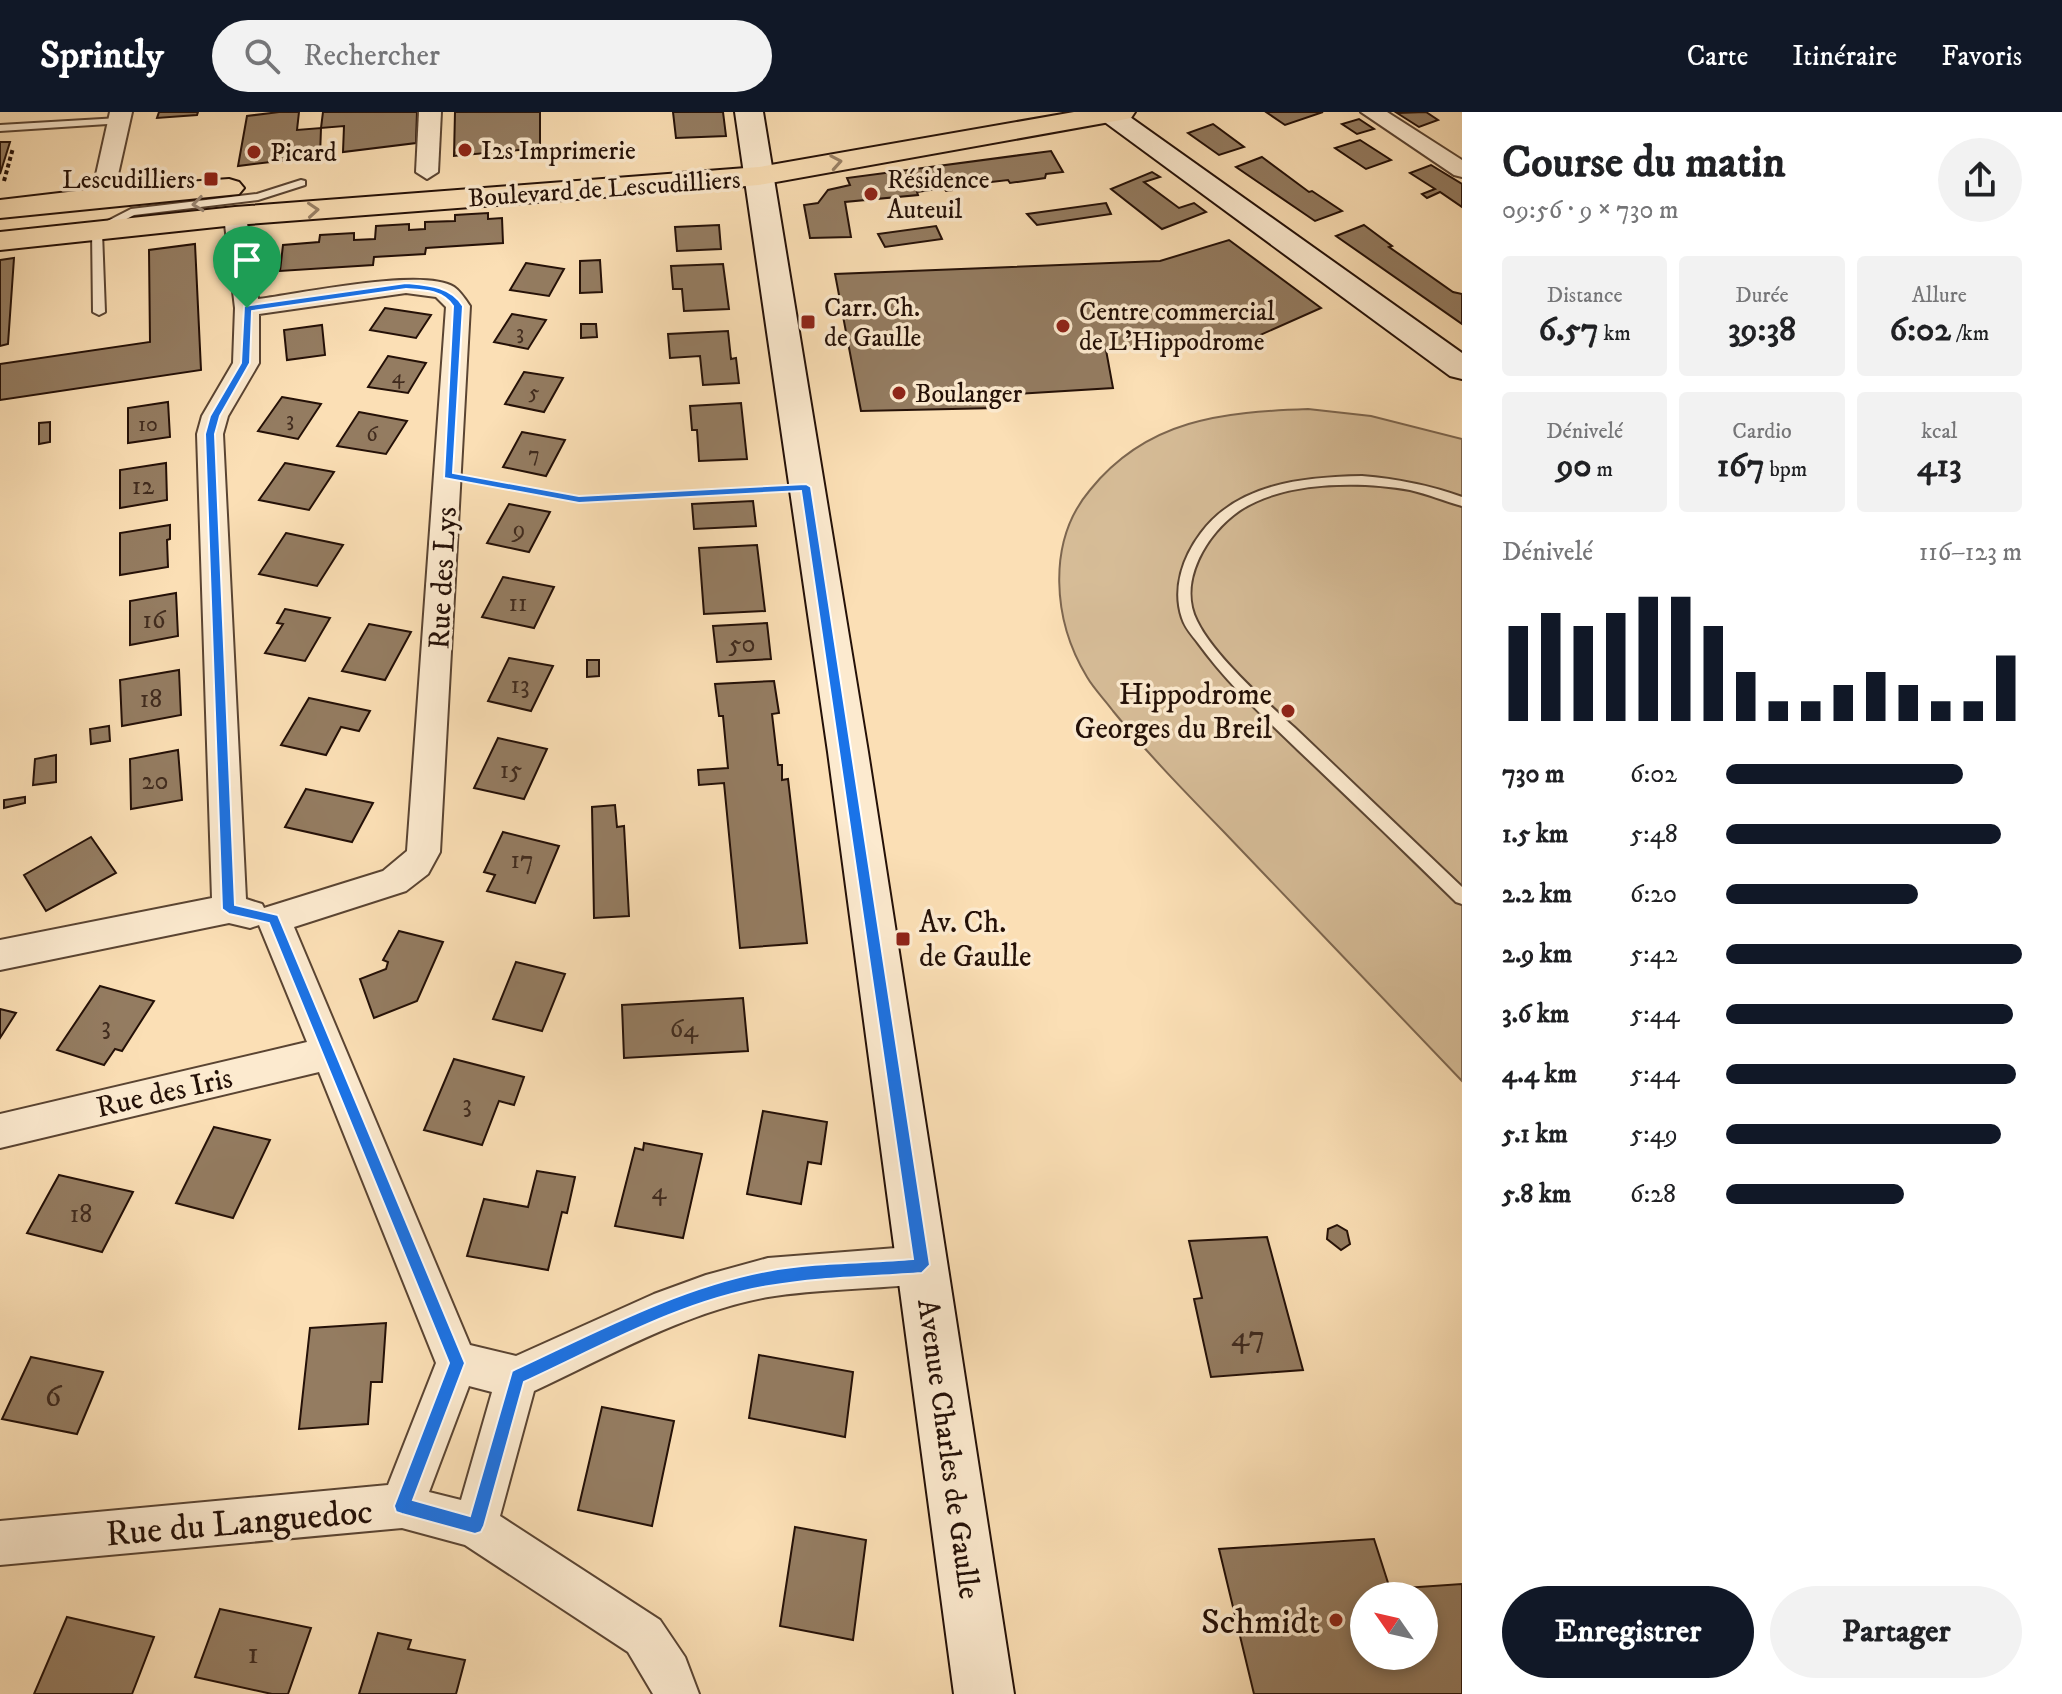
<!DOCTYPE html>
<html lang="fr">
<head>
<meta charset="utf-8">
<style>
  :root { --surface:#fff; --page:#f2f2f2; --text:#202124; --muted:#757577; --accent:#111827 }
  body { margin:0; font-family:"IM FELL DW Pica",serif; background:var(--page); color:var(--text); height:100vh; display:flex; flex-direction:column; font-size:30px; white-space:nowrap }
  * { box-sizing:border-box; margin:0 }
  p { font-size:26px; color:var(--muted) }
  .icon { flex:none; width:44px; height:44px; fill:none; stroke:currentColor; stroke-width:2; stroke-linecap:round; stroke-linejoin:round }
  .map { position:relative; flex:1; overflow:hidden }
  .side { display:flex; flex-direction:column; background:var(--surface); width:600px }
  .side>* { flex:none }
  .needle { width:52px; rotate:304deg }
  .controls { position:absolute; left:1350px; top:1470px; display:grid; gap:16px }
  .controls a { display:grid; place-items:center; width:88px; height:88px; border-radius:50%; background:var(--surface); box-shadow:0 4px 12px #0003; font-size:40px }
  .pin { position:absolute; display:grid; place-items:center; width:68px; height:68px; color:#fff; margin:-82px -34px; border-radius:50% 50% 50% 0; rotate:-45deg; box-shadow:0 0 8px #0007 }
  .pin .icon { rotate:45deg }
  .round { display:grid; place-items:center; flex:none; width:84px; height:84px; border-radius:42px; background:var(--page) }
  .head { display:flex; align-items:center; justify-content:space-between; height:136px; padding:0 40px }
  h1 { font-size:44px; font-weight:700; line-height:60px }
  .stats { display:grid; grid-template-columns:repeat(3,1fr); gap:12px; height:136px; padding:8px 40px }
  .stats div { display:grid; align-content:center; border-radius:8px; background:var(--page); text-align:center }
  .stats b { font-size:34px; font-weight:700 }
  .stats small { font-size:22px; font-weight:400 }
  .stats p { font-size:22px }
  .chart { height:224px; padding:16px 40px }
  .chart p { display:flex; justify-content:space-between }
  .chart svg { width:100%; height:144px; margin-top:8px; stroke:var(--accent); stroke-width:6 }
  .cta { display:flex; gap:16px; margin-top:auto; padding:16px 40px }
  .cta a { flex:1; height:92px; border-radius:48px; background:var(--accent); color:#fff; font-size:32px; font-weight:700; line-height:92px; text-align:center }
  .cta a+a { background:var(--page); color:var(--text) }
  ul { padding:0 40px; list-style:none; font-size:26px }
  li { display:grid; grid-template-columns:128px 96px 1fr; align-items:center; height:60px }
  li i { height:20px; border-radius:10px; background:var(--accent) }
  header { display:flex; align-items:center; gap:48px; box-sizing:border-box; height:112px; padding:0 40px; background:var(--accent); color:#fff }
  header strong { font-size:38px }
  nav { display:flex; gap:44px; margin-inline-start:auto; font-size:28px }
  .search { width:560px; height:72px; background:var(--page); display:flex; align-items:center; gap:20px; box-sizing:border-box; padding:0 28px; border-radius:44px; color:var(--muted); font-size:30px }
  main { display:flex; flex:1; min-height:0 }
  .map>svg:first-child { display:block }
</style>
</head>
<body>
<header>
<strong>Sprintly</strong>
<div class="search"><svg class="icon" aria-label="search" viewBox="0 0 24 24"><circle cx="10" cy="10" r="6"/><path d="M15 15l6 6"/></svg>Rechercher</div>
<nav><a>Carte</a><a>Itinéraire</a><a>Favoris</a></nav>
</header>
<main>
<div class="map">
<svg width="1462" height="1582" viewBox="0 0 1462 1582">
  <rect width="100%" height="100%" fill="#fbdfb5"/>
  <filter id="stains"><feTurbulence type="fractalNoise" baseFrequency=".0025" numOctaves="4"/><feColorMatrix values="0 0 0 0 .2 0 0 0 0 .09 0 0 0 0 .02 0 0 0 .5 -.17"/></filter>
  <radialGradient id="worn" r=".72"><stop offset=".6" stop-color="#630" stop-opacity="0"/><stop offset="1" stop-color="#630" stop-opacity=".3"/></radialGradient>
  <path fill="#d6bc97" stroke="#7d664f" stroke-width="2" d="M1308,297L1371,304L1462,327V969C1382,886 1303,802 1223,719C1185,680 1147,641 1113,599C1105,588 1094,577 1087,565C1053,509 1046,430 1090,378C1147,307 1223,300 1308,297Z"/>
  <g fill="#947c61" stroke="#241007" stroke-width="2" fill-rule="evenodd">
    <polygon points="159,0 198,0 197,3 157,6"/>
    <polygon points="279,0 299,0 297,18 321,16 320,44 238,54 247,4"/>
    <polygon points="323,0 417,0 416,31 343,40 344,14 321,16"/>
    <polygon points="455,0 540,0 540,36 454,44"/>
    <polygon points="673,0 723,0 726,24 676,26"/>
    <polygon points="1266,0 1323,0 1285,13"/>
    <polygon points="1426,0 1438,8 1419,15 1397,1"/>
    <polygon points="1359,7 1374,17 1357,22 1342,12"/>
    <polygon points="1213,12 1244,35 1219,43 1188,21"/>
    <polygon points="1360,28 1391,48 1366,57 1335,36"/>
    <polygon points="0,30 10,30 0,62"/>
    <polygon points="1051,39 1063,60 1046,62 1045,66 1010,71 1008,68 983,71 979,66 941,71 944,76 917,80 918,83 845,90 851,125 810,126 804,93 818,91 828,78 850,73 847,66"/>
    <polygon points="1262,45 1309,80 1312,79 1342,99 1315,109 1236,55"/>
    <polygon points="1431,53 1462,72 1462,95 1440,80 1427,86 1422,82 1435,77 1410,61"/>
    <polygon points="1152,60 1160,65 1144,70 1179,96 1194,91 1206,100 1162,117 1111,77"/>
    <polygon points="979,66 984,74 946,79 941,71"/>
    <polygon points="1106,91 1111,102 1037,113 1027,102"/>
    <polygon points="488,101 488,107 502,106 503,131 426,136 425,142 374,145 373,153 280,159 283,133 319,130 320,123 354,121 354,128 375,127 376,114 409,112 409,118 425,117 425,110 455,109 455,103"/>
    <polygon points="719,113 721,137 677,139 675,115"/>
    <polygon points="1364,113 1392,134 1389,135 1453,180 1462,182 1462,212 1336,124"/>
    <polygon points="936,114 942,127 885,135 878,122"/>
    <polygon points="1229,128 1321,196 1240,232 1106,238 1113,276 999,283 997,296 861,299 835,162 1160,149"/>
    <polygon points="195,132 201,258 0,288 0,252 150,230 149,138"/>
    <polygon points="14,146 8,232 0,234 0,148"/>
    <polygon points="600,148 602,180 580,181 580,149"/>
    <polygon points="526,151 564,157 549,184 510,178"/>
    <polygon points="723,152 729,197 684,199 682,177 673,177 671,154"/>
    <polygon points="385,196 431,203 416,226 370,218"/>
    <polygon points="512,202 546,208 528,237 494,230"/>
    <polygon points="581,212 596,212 597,225 581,226"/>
    <polygon points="322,213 325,243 287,248 284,218"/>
    <polygon points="728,219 731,247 736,246 739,271 703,273 700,244 670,246 668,222"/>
    <polygon points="388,244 426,251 408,281 368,275"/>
    <polygon points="524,260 563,266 544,300 505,292"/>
    <polygon points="282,285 321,292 298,327 258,319"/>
    <polygon points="168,290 170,325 128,331 128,296"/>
    <polygon points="741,291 747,347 699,349 697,318 692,318 690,294"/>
    <polygon points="359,300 407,309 386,342 337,334"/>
    <polygon points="50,310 50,330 39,332 39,311"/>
    <polygon points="522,320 565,328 546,364 503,355"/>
    <polygon points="166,351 167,388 120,396 120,358"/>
    <polygon points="285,351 334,360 309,398 259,388"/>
    <polygon points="753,389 756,414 694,417 692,392"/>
    <polygon points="509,392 550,400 529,440 487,431"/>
    <polygon points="170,413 170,427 167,428 168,455 120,463 120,421"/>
    <polygon points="286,421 343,433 317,474 259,462"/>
    <polygon points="757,433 765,499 704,502 699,436"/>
    <polygon points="503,465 554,475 534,516 482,505"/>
    <polygon points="176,481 178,524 130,533 130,489"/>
    <polygon points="285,497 330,506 305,549 265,541 283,512 277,511"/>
    <polygon points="767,511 771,547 717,550 713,514"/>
    <polygon points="369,512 411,520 385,568 342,559"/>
    <polygon points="509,546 553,554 531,599 488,589"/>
    <polygon points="587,548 599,548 599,564 587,565"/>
    <polygon points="179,558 181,603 122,614 120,568"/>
    <polygon points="774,569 779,601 772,602 778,653 782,653 782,668 788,667 807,831 740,836 724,671 699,673 698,658 728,656 723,604 719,604 715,572"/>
    <polygon points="309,586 370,599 359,619 341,615 326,643 281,633"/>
    <polygon points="109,614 110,629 91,632 90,617"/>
    <polygon points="498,626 547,637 524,687 474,676"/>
    <polygon points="178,638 182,688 131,697 130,647"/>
    <polygon points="56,643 56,670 33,673 35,647"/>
    <polygon points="306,677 373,691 352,730 285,715"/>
    <polygon points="25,685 25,691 4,696 4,688"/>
    <polygon points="615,693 617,715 624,714 629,804 594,806 592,695"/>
    <polygon points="503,720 559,734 535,791 487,779 495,763 484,760"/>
    <polygon points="91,725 116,761 46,799 24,763"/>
    <polygon points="399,819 443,830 417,889 374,906 360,867 386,857 388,850 383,848"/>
    <polygon points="516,850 565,862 542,919 493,907"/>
    <polygon points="100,874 154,889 122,939 115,937 104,953 57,938"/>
    <polygon points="743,886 748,939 624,946 622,893"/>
    <polygon points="0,897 16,901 0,926"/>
    <polygon points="454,947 524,965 514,993 499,989 482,1033 424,1018"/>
    <polygon points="763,999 827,1010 821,1052 808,1050 801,1092 747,1082"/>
    <polygon points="214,1015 270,1028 233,1106 176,1091"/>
    <polygon points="644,1031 702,1042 683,1126 615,1114 635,1036 643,1038"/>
    <polygon points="537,1059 575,1065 567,1101 562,1100 548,1158 467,1144 484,1087 528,1095"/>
    <polygon points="59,1063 133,1080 102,1140 27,1121"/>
    <polygon points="1337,1113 1347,1119 1350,1132 1341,1138 1327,1127 1328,1117"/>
    <polygon points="1267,1125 1303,1258 1211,1265 1194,1187 1202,1186 1189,1129"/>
    <polygon points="386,1211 382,1270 371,1270 368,1312 299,1317 310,1216"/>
    <polygon points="759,1243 853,1260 845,1325 749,1306"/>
    <polygon points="31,1245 103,1260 77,1322 2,1307"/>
    <polygon points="602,1295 674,1309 652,1414 578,1398"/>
    <polygon points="795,1415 866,1428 853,1528 780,1514"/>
    <path d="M1374,1427L1390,1477L1462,1472V1582H1254L1219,1437ZM1364,1484H1424V1544H1364Z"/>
    <polygon points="220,1497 311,1516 288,1582 272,1582 195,1565"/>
    <polygon points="67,1505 154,1525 132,1582 34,1582"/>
    <polygon points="378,1521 411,1528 408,1537 465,1548 456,1582 359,1582"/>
  </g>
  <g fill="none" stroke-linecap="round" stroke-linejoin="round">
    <g stroke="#5a4432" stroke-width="4">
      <g id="lane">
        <polygon points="119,6 123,7 123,11 0,19 0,13"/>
        <polygon points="301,68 305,69 305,73 258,88 134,103 102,120 105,200 99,203 93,200 92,117 131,97 257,82"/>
        <path d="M1362,364C1397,367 1429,373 1462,385V394C1444,389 1428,382 1410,378C1360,369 1283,369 1239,399C1207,421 1177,470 1197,509C1214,544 1266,590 1295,616C1351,669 1406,722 1462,775V792L1456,790C1404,739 1351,688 1298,638C1263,604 1227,571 1198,531C1192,523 1185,516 1182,506C1172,476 1183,445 1201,421C1238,371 1305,365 1362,364Z"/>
      </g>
    </g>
    <g stroke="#5a4432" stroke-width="4">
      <g id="street">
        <polygon points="110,0 132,0 113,85 110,90 94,90 91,85"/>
        <polygon points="419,0 441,0 438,60 427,67 416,60"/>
        <polygon points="1361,0 1387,0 1462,48 1462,65 1454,63"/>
        <path d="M235,97L243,99L246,104L258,187C298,182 424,155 454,175C460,179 466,188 470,194L440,740L428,762L406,779L294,815L470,1233L516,1244L654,1182L706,1163L768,1146L922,1134L936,1139L942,1153L936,1167L922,1172C871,1177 818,1177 768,1185C686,1200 609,1244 534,1279L500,1404L660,1508L685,1545L699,1582H653L628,1540L465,1433L402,1416L0,1453V1409L388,1373L436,1251L319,960L0,1036V1002L307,930L259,813L250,816L229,811L0,858V828L212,786L197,322L202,304L233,251L235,196L224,104L227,99ZM406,181L436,185L446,195L407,739L383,759L264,796L262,792L246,787L223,322L228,304L259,251V202ZM469,1274L492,1280L461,1388L429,1380Z"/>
      </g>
    </g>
    <g stroke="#241007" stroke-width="4">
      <g id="secondary">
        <polygon points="735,0 763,0 868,640 1014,1582 954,1582 828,640"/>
        <polygon points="1091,0 1123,0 1462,241 1462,267 1450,264"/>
      </g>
    </g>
    <g stroke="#241007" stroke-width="4">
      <g id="primary">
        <polygon points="1074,0 1135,0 1131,6 1121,8 759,73 235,113 0,138 0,120 235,95 759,55"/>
        <polygon points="229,67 239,70 244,76 239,82 0,106 0,88 102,76"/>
      </g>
    </g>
    <g stroke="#241007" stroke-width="4" stroke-dasharray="4 3" stroke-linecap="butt">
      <polyline points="4,69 13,36"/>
      <polyline points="480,370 579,388 772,377"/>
    </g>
    <use href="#lane" fill="#fceacf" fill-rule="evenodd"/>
    <use href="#street" fill="#fceacf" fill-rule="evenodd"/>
    <use href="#secondary" fill="#fceacf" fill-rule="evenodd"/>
    <use href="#primary" fill="#fbdfb5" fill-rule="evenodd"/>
  </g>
  <defs><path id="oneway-chevron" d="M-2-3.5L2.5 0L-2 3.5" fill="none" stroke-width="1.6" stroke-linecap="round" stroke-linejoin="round" transform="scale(2)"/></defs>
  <g stroke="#9a8267">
    <use href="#oneway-chevron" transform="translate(836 50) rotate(-10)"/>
    <use href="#oneway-chevron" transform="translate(313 98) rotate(-4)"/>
  </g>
  <use stroke="#9b8875" href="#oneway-chevron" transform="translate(198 92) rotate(173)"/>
  <path fill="#1a73e8" stroke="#fff" stroke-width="2" fill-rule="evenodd" d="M406,171C428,173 451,174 463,194L453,361L579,384L806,372L811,375L930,1153L922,1161C872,1165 819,1165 769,1174C683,1188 602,1234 524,1270L484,1414L481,1420L475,1422L402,1402L396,1400L394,1394L449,1251L269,811L229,802L222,797L205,322L210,304L241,251L244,194ZM406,177C424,178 442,178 453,194L444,366L579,391L801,379L913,1147C865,1151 814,1150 767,1159C677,1176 594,1221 512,1259L470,1404L413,1388L465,1251L278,803L235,793L215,322L220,304L250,251L252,199Z"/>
  <g fill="#8f2418" stroke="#fceacf" stroke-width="3">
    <circle cx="465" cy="38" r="8"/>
    <circle cx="254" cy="40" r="8"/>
    <rect x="203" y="59" width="16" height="16" rx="4"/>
    <circle cx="871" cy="82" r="8"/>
    <rect x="800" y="202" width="16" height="16" rx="4"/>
    <circle cx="1063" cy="214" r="8"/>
    <circle cx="899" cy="281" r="8"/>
    <circle cx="1288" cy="599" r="8"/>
    <rect x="895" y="819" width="16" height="16" rx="4"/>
    <circle cx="1336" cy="1508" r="8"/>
  </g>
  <g text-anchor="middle" stroke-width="7" stroke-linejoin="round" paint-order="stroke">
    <g font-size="22" fill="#402b1e">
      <text x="520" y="227">3</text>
      <text x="398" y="271">4</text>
      <text x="534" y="287">5</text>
      <text x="290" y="314">3</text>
      <text x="148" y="319">10</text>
      <text x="372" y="329">6</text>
      <text x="534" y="349">7</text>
    </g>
    <g font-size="26" fill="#241007" stroke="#fceacf" text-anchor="start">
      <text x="481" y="47">I2s Imprimerie</text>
      <text x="270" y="49">Picard</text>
      <text x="195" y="76" text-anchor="end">Lescudilliers</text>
      <text x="887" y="76">Résidence<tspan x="887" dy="30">Auteuil</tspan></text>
      <text x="824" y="204">Carr. Ch.<tspan x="824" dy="30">de Gaulle</tspan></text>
      <text x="1079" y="208">Centre commercial<tspan x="1079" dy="30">de L’Hippodrome</tspan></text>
      <text x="915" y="290">Boulanger</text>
    </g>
    <g font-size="26" fill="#241007" stroke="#fceacf">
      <text transform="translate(604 76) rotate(-4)" y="9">Boulevard de Lescudilliers</text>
    </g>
    <g font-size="26" fill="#402b1e">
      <text x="143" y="382">12</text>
      <text x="519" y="425">9</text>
      <text x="518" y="499">11</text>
      <text x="154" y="516">16</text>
      <text x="742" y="540">50</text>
      <text x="520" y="581">13</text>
      <text x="151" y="595">18</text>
      <text x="511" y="666">15</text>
      <text x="155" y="677">20</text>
      <text x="522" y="756">17</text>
      <text x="106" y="922">3</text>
      <text x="684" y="925">64</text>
      <text x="467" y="1000">3</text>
      <text x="659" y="1087">4</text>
      <text x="81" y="1110">18</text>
    </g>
    <g font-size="30" fill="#241007" stroke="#fceacf">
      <text transform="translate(442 466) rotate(-87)" y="10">Rue des Lys</text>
      <text transform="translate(164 980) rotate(-13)" y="10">Rue des Iris</text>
      <text transform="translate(949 1337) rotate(82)" y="10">Avenue Charles de Gaulle</text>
    </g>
    <g font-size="30" fill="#241007" stroke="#fceacf" text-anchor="end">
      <text x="1272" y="592">Hippodrome<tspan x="1272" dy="34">Georges du Breil</tspan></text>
      <text x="919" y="820" text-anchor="start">Av. Ch.<tspan x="919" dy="34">de Gaulle</tspan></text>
    </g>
    <g font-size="32" fill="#402b1e">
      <text x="1248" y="1234">47</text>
      <text x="53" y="1294">6</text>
      <text x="253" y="1551">1</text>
    </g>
    <g font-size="36" fill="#241007" stroke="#fceacf">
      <text transform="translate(239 1409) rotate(-5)" y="13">Rue du Languedoc</text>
    </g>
    <g font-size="36" fill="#241007" stroke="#fceacf" text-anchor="end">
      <text x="1320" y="1521">Schmidt</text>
    </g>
  </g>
  <rect width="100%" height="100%" filter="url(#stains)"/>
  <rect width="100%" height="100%" fill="url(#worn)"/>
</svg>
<div class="controls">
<a><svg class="needle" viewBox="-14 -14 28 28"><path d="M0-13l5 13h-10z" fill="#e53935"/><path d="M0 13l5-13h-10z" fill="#757577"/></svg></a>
</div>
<div class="pin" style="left:247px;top:196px;background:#1e9e55"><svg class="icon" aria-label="arrive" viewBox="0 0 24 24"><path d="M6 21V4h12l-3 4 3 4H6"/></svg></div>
</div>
<section class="side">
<div class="head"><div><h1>Course du matin</h1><p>09:56 · 9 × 730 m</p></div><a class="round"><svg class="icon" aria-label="share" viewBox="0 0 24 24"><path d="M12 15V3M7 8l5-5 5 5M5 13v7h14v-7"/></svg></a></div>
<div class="stats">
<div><p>Distance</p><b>6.57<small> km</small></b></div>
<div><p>Durée</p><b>39:38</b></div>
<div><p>Allure</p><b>6:02<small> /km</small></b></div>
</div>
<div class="stats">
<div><p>Dénivelé</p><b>90<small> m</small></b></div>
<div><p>Cardio</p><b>167<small> bpm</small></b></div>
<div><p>kcal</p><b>413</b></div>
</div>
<div class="chart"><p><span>Dénivelé</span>116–123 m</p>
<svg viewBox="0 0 160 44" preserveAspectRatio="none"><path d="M5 44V15M15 44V11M25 44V15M35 44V11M45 44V6M55 44V6M65 44V15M75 44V29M85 44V38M95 44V38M105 44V33M115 44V29M125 44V33M135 44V38M145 44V38M155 44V24"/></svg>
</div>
<ul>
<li><b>730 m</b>6:02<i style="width:80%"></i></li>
<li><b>1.5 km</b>5:48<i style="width:93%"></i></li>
<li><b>2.2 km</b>6:20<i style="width:65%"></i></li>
<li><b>2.9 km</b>5:42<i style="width:100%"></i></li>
<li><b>3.6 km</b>5:44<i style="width:97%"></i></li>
<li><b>4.4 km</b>5:44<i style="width:98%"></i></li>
<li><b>5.1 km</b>5:49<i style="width:93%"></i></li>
<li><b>5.8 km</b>6:28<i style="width:60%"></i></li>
</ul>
<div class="cta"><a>Enregistrer</a><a>Partager</a></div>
</section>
</main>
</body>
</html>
